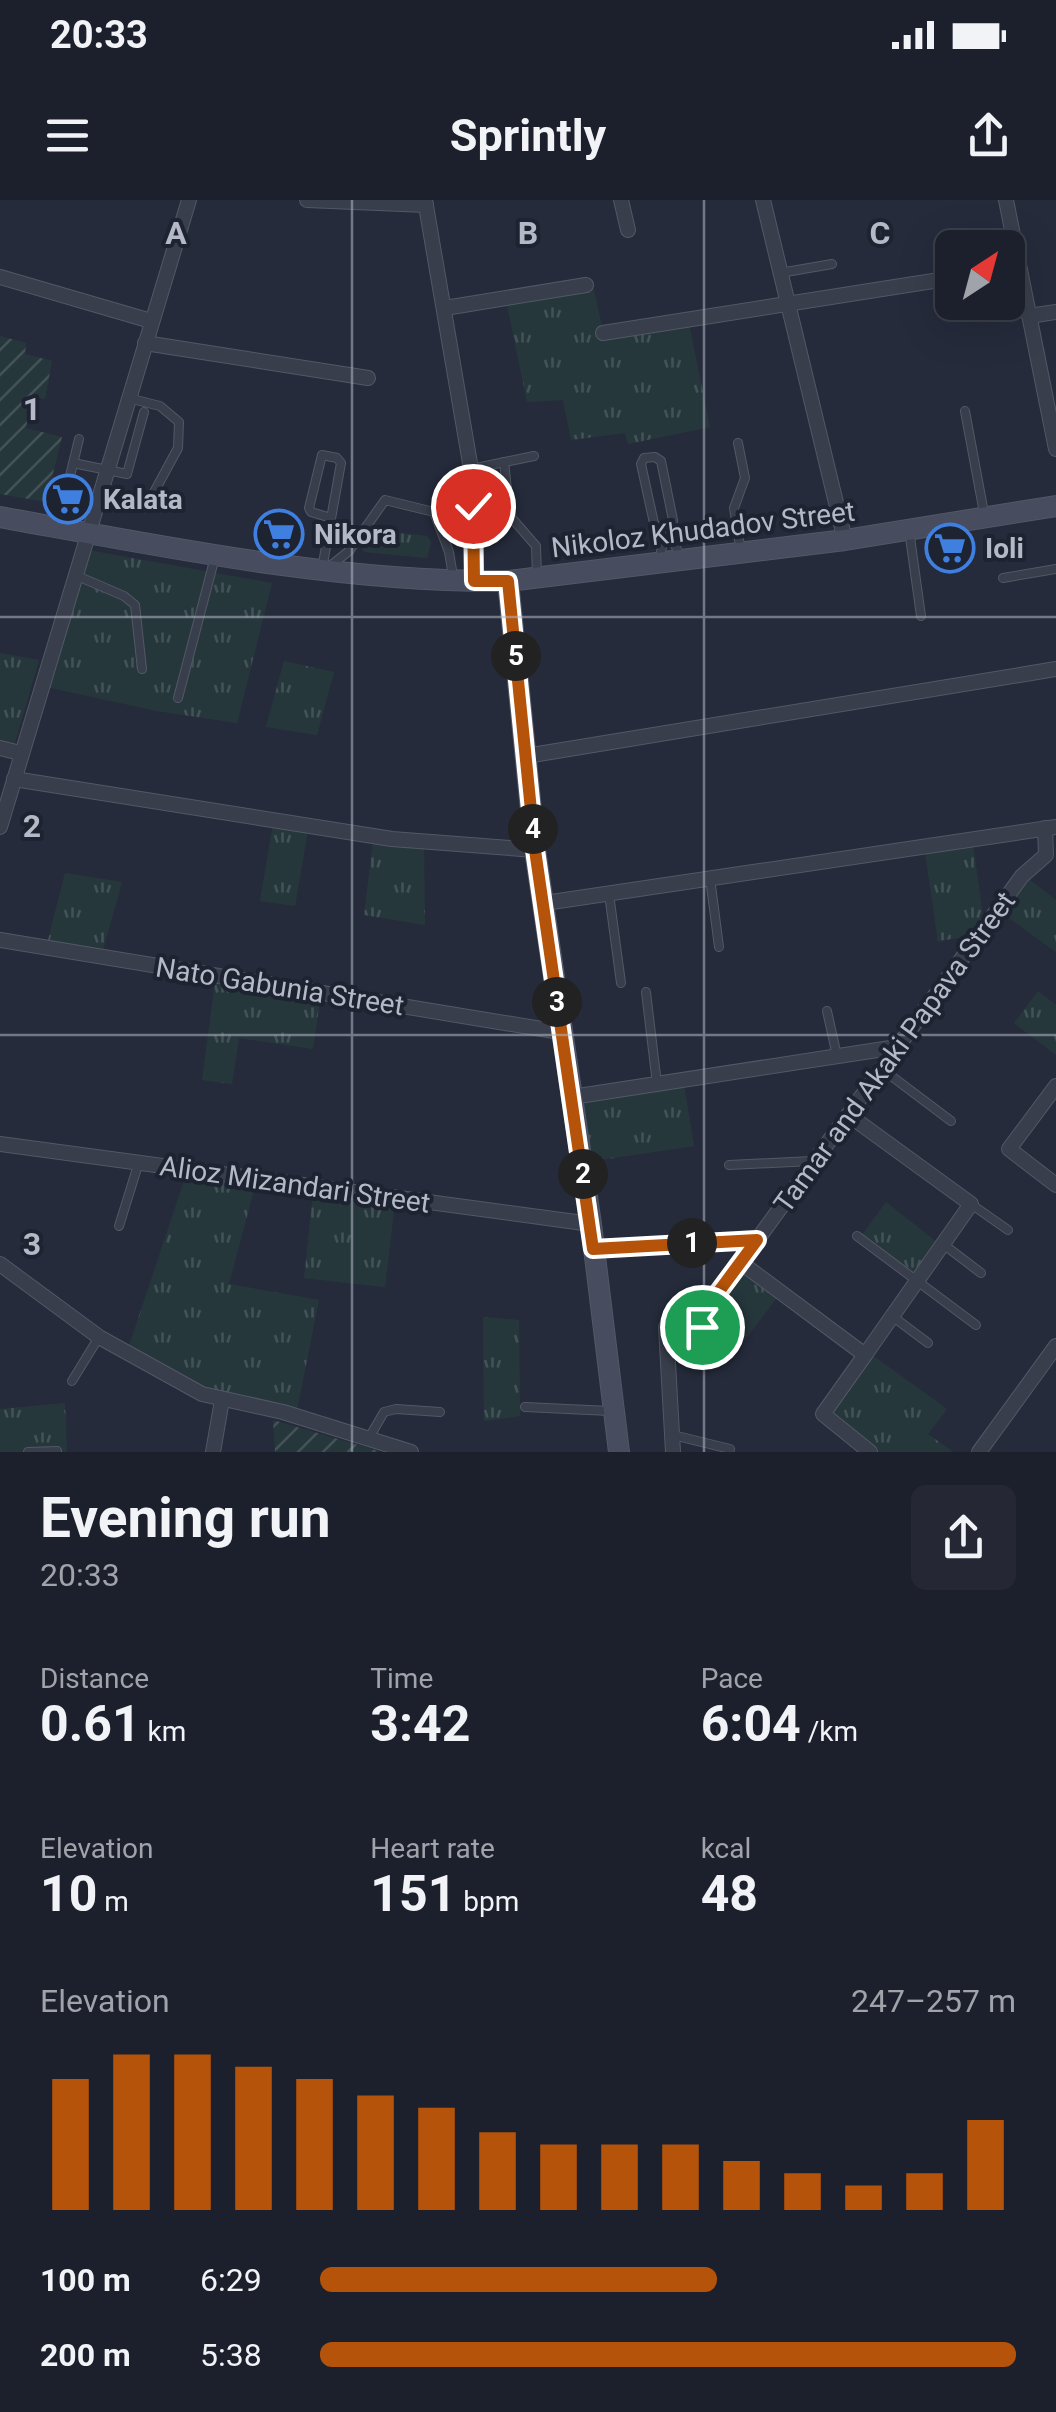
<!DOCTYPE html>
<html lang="en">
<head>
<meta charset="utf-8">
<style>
  :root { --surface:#1c202c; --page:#252834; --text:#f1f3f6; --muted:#a0a3a9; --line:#3a3e48; --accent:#b45309 }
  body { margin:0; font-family:Roboto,sans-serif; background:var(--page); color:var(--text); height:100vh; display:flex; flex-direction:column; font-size:38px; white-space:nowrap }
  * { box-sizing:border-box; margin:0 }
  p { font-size:32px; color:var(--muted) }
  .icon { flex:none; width:55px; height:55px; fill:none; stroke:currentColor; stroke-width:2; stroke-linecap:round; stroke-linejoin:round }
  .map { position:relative; height:1252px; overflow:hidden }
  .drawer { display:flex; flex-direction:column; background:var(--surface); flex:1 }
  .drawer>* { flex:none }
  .needle { width:65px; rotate:36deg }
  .fabs { position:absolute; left:935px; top:30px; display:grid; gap:20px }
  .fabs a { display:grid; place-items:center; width:90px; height:90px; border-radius:15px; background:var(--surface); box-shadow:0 10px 40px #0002,0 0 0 2px var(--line); font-size:50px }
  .pin { position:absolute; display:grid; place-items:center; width:85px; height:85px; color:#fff; margin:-42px; border:5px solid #fff; border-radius:50%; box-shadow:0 2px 10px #0007 }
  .km { position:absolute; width:50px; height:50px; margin:-25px; border-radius:50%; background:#222; color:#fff; font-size:28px; line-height:50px; text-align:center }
  .round { display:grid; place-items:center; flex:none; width:105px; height:105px; border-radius:15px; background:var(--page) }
  .summary { display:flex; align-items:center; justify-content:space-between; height:170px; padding:0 40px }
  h1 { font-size:55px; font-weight:700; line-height:75px }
  .metrics { display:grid; grid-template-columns:repeat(3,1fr); gap:15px; height:170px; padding:10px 40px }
  .metrics div { display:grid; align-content:center }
  .metrics b { font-size:50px; font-weight:700 }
  .metrics small { font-size:28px; font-weight:400 }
  .metrics p { font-size:28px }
  .chart { height:280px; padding:20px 40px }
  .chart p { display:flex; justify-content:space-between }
  .chart svg { width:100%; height:180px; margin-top:10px; stroke:var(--accent); stroke-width:6 }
  ul { padding:0 40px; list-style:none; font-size:32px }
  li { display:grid; grid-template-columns:160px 120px 1fr; align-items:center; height:75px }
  li i { height:25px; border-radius:12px; background:var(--accent) }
  .status { display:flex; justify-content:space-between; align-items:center; height:70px; padding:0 50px; background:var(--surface); direction:ltr }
  .status svg { height:28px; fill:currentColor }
  header { display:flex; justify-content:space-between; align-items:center; height:130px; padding:0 40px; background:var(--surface); font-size:45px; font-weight:700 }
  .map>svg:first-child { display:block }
</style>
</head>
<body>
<div class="status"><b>20:33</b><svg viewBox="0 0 49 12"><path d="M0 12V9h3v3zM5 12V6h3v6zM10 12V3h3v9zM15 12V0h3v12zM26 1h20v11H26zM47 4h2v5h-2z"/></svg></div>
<header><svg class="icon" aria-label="menu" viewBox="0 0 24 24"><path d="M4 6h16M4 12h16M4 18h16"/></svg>Sprintly<svg class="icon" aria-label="share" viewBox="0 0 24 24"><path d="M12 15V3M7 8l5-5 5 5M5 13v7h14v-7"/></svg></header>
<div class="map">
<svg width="1056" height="1252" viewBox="0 0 1056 1252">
  <defs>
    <pattern id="grass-tufts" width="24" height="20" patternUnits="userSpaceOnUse" patternTransform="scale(2.5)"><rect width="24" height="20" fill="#26373c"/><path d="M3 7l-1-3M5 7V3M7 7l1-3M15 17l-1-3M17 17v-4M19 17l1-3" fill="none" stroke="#435257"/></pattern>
    <pattern id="garden-furrows" width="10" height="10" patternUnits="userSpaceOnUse" patternTransform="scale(2.5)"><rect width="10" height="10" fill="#26373c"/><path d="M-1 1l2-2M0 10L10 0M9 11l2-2" fill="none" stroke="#435257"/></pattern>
  </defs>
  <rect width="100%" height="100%" fill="#252b3b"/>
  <g fill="url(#grass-tufts)">
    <polygon points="593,86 605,140 689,124 710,227 628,244 625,233 571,240 563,200 527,202 507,105"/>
    <polygon points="368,330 427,336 431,342 427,358 364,352 359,343"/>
    <polygon points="88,350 272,383 237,523 157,511 46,487"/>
    <polygon points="0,453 39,460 14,546 0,543"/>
    <polygon points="284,461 334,472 317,535 266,527"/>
    <polygon points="273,624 308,630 295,706 260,701"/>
    <polygon points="373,642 424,647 425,725 364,715"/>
    <polygon points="973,645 984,723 973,736 938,741 925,652"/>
    <polygon points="65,673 122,682 102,753 47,744"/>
    <polygon points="1027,678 1056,700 1056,752 1002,713"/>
    <polygon points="215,783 320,800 313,849 239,838 232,884 202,880"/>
    <polygon points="1038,791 1056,805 1056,855 1014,823"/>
    <polygon points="684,885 694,946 587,962 578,901"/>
    <polygon points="186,975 255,986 229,1084 319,1100 297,1210 206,1193 128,1149"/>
    <polygon points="313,994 395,1002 385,1087 304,1078"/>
    <polygon points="886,1002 939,1044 917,1074 862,1035"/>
    <polygon points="744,1070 778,1096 733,1156 701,1132"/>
    <polygon points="483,1117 519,1120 520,1216 484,1221"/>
    <polygon points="872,1155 947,1209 928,1234 953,1252 876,1252 835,1219 834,1207"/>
    <polygon points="65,1203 67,1252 0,1252 0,1209"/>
  </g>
  <g fill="url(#garden-furrows)">
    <polygon points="0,136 26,143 25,154 52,161 45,199 32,197 26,228 62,237 46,302 0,294"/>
    <polygon points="273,1220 372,1249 381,1252 275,1252"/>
  </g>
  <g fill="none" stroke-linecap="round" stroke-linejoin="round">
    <g stroke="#535866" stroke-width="10">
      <g id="lane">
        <polyline points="780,73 832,64"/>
        <polyline points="128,198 160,206 179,222 178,248 152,296"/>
        <polyline points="965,211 984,313"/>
        <polyline points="738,243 745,278 734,308 741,352"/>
        <polyline points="504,262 510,316 536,346 537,377"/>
        <polyline points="73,263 127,274 144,212"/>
        <polyline points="471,269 534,256"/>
        <polyline points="70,276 79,239"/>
        <polyline points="909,330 921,416"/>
        <polyline points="659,362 664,337 654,323 641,264 644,258 655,257 661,261 673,320 671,336 680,356"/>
        <polyline points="329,367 349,351 385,300 434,312 449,352 453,376"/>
        <polyline points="322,369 341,263 337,258 322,255 309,308 311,312 331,318"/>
        <polyline points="75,375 124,396 135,405 142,469"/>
        <polyline points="1003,378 1056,369"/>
        <polyline points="178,498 215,357"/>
        <polyline points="710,678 719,747"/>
        <polyline points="609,694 621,783"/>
        <polyline points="646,792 657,884"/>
        <polyline points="827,811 837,856"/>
        <polyline points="882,869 951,921"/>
        <polyline points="729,965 812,961"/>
        <polyline points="971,1004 1008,1030"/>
        <polyline points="119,1026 139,962"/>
        <polyline points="857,1036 976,1125"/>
        <polyline points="943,1044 981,1073"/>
        <polyline points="892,1116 928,1143"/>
        <polyline points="697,1121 711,1132 723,1129 725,1120 719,1105 719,1096"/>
        <polyline points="72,1181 99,1137"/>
        <polyline points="525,1207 610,1211"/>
        <polyline points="673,1235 730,1249 729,1252"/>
        <polyline points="369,1238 384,1212 396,1209 440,1212"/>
        <polyline points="28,1252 57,1251"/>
      </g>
    </g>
    <g stroke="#535866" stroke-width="16">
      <g id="street">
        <polyline points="307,0 426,5"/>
        <polyline points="425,0 471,269 474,381"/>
        <polyline points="621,0 628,30"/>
        <polyline points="763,0 845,340"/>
        <polyline points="1006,0 1056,249"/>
        <polyline points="0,77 151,121"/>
        <polyline points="445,108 586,85"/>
        <polyline points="1029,116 1056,112"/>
        <polyline points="603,133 952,78"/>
        <polyline points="145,143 368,178"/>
        <polyline points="0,548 20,553"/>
        <polyline points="526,556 1056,469"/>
        <polyline points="14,579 392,639 535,650"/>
        <polyline points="0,627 189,0"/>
        <polyline points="545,703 1056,627"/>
        <polyline points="0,740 560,832"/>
        <polyline points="1056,886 1009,949 1056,985"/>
        <polyline points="572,897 897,847"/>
        <polyline points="850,916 971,1004 865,1155"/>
        <polyline points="0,944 591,1024"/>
        <polyline points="593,1049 757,1040 1022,676 1046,655 1045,628"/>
        <polyline points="740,1062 865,1155 823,1214 870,1252"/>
        <polyline points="0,1064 99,1137 202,1194 283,1212 411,1252"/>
        <polyline points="697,1121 757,1040"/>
        <polyline points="666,1127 673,1252"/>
        <polyline points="213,1252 222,1200"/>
        <polyline points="979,1252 1056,1146"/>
      </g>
    </g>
    <g stroke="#535866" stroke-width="22">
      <g id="secondary">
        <path d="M0,317C165,347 340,383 508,381L845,340L1056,306"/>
        <polyline points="508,381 535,650 591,1024 619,1252"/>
      </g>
    </g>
    <use href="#lane" stroke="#383e4b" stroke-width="8"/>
    <use href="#street" stroke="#383e4b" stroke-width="14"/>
    <use href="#secondary" stroke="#474c5e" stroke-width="20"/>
  </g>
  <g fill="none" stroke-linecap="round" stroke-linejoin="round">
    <g stroke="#fff" stroke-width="20">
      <polyline id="route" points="473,306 474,381 508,381 535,650 593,1049 757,1040 697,1121 702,1127"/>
    </g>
    <use href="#route" stroke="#b45309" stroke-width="12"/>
  </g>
  <path fill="none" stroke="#b4b8c7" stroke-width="2.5" stroke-opacity="0.55" d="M352,0V1252M704,0V1252M0,417H1056M0,835H1056"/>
  <defs>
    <g id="supermarket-ring" transform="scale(2.5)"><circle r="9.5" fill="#1d2330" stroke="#3f7fe0" stroke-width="1.5"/><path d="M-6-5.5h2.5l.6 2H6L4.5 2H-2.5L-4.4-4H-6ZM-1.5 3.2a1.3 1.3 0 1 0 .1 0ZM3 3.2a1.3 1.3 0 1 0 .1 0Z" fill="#3f7fe0"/></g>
  </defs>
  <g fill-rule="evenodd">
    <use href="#supermarket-ring" x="68" y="299"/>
    <use href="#supermarket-ring" x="279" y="334"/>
    <use href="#supermarket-ring" x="950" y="348"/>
  </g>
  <g text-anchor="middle" stroke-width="8" stroke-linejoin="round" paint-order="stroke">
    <g font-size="28" font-weight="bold" fill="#b4b8c7" stroke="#1d2330" text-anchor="start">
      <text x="103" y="309">Kalata</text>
      <text x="314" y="344">Nikora</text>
      <text x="985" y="358">Ioli</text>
    </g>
    <g font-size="28" fill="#b4b8c7" stroke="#1d2330">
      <text transform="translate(703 329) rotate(-7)" y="10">Nikoloz Khudadov Street</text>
      <text transform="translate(280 786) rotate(9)" y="10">Nato Gabunia Street</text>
      <text transform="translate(894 852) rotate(-54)" y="10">Tamar and Akaki Papava Street</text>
      <text transform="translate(295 984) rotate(8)" y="10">Alioz Mizandari Street</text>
    </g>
  </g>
  <g font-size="32" text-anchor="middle" font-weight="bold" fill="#b4b8c7" stroke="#1d2330" stroke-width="8" stroke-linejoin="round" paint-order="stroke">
    <text x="176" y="44">A</text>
    <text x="528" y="44">B</text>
    <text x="880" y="44">C</text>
    <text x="32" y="220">1</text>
    <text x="32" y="637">2</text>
    <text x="32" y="1055">3</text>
  </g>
</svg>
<div class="fabs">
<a><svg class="needle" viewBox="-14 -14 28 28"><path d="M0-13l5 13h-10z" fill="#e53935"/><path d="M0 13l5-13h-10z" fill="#a0a3a9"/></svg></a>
</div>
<div class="pin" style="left:702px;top:1127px;background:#1e9e55"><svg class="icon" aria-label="arrive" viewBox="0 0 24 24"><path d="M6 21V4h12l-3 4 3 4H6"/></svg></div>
<div class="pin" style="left:473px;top:306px;background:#d93025"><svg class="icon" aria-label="check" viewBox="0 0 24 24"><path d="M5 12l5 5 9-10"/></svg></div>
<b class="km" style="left:692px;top:1043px">1</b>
<b class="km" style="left:583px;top:974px">2</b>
<b class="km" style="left:557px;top:802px">3</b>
<b class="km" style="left:533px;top:629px">4</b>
<b class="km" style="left:516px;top:456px">5</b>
</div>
<section class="drawer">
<div class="summary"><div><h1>Evening run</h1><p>20:33</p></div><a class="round"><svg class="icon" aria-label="share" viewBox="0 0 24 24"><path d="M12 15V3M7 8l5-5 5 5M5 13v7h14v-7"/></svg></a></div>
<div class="metrics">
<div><p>Distance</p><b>0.61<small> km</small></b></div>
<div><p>Time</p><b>3:42</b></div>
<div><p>Pace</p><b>6:04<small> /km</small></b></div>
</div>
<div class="metrics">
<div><p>Elevation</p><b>10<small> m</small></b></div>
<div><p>Heart rate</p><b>151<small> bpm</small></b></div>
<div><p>kcal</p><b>48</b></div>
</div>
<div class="chart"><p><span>Elevation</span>247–257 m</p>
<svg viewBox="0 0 160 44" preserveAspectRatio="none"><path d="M5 44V12M15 44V6M25 44V6M35 44V9M45 44V12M55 44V16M65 44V19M75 44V25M85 44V28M95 44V28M105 44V28M115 44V32M125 44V35M135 44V38M145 44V35M155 44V22"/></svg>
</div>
<ul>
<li><b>100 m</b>6:29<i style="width:57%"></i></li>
<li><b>200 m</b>5:38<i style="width:100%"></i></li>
</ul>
</section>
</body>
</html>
